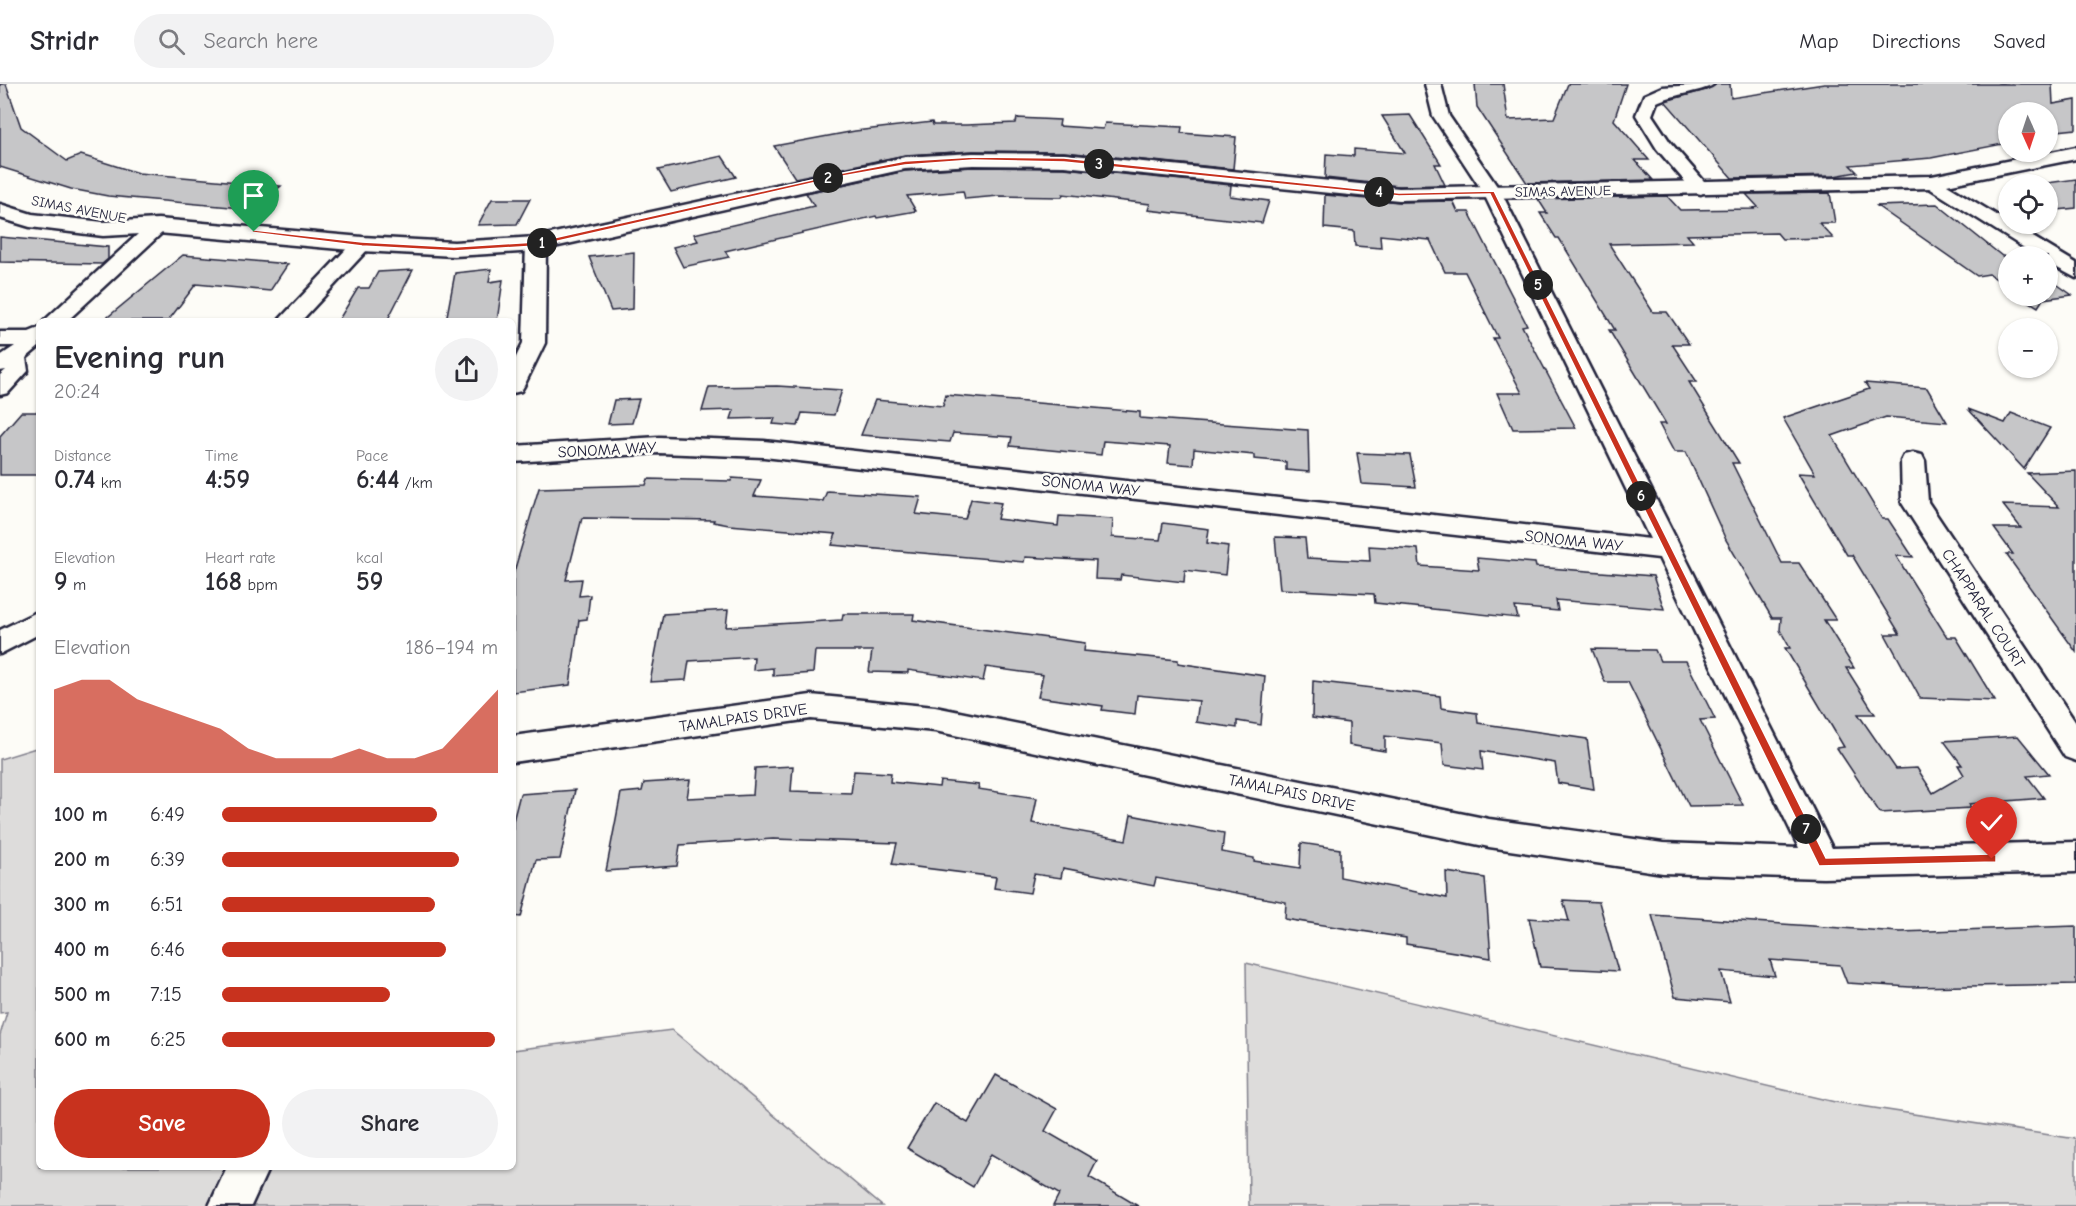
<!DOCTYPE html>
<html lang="en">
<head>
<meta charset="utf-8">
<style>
  :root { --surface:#fff; --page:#f2f2f3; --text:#2b2b33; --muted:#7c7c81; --line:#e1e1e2; --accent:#c8321e }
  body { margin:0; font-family:"Comic Neue",sans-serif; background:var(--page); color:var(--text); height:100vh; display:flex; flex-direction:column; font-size:22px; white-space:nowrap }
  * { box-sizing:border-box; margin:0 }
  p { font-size:20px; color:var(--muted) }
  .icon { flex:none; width:33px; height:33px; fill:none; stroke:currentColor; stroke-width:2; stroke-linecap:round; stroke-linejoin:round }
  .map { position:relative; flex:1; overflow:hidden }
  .sheet { position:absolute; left:36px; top:234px; width:480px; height:852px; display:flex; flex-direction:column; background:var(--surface); border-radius:9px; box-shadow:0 2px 4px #0004 }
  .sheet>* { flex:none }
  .needle { width:39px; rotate:177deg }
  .controls { position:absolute; left:1998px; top:18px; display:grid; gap:12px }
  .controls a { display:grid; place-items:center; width:60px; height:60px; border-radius:50%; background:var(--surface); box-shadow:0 2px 4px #0004; font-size:30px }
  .pin { position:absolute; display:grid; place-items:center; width:51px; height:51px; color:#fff; margin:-62px -26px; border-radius:50% 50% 50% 0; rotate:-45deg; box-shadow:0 0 6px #0007 }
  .pin .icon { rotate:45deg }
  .km { position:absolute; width:30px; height:30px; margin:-15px; border-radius:50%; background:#222; color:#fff; font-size:16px; line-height:30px; text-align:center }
  .round { display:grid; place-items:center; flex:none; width:63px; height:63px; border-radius:32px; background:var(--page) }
  .summary { display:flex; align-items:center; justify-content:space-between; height:102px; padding:0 18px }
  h1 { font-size:33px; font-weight:600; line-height:45px }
  .stats { display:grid; grid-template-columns:repeat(3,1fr); gap:9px; height:102px; padding:6px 18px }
  .stats div { display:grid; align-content:center }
  .stats b { font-size:26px; font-weight:600 }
  .stats small { font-size:16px; font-weight:400 }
  .stats p { font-size:16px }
  .chart { height:168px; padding:12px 18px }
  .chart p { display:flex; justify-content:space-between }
  .chart svg { width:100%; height:108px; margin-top:6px; fill:var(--accent); opacity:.7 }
  .action { display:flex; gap:12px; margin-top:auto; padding:12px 18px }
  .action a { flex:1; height:69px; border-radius:36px; background:var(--accent); color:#fff; font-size:24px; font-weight:600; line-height:69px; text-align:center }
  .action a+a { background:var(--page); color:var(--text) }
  ul { padding:0 18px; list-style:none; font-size:20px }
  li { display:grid; grid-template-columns:96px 72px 1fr; align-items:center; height:45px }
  li i { height:15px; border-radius:8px; background:var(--accent) }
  header { display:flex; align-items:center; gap:36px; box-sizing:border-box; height:84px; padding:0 30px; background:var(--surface); border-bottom:2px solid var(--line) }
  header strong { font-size:28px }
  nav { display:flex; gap:33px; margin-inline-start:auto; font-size:21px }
  .search { width:420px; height:54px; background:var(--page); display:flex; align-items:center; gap:15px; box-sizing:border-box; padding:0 21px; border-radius:33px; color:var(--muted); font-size:22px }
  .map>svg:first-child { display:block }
</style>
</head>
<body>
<header>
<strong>Stridr</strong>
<div class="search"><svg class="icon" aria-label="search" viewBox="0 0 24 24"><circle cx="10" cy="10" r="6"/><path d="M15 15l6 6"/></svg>Search here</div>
<nav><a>Map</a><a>Directions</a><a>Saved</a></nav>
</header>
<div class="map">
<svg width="2076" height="1122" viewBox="0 0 2076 1122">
  <rect width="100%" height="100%" fill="#fdfcf7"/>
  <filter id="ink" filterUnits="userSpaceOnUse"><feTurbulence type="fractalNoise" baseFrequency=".0167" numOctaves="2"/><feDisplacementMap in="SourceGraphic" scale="12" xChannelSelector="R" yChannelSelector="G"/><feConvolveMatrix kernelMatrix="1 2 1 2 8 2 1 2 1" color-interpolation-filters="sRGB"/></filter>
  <g filter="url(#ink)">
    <g fill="#dddcdb" stroke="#807f8b" stroke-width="1.5">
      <polygon points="39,663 39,1083 513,1083 513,966 672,946 882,1122 0,1122 0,951 7,928 0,929 0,675"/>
      <polygon points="1246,879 1835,1018 2076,1055 2076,1122 1249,1122"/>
    </g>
    <g fill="#c6c6c8" stroke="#22223b" stroke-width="1.5">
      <polygon points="0,0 6,0 21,43 67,77 81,71 138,89 281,102 253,125 108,112 71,105 0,83"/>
      <polygon points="1475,0 1503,0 1508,36 1554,34 1568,0 1626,0 1614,36 1649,76 1635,76 1653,96 1527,99 1477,23"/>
      <polygon points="1716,0 1730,0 1731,14 1824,0 2052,0 2053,20 2076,16 2076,45 2048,48 2048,28 2008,28 2008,59 1931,74 1850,81 1857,88 1834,92 1732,94 1665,17 1706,6"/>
      <polygon points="1410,31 1441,80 1435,80 1445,101 1399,102 1325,94 1326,70 1354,72 1354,65 1405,69 1382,32"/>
      <polygon points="1017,34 1060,36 1059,42 1103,45 1105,39 1182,43 1181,49 1236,53 1233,85 1064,68 973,67 905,71 795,94 774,62 855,47 932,38 933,41 966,41 1016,39"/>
      <polygon points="722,72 736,93 671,108 658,86"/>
      <polygon points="973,83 1064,84 1231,101 1230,112 1269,117 1262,139 1148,126 1150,120 1063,110 1062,113 999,112 965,115 963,107 907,112 916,127 877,134 876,132 725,167 729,173 683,183 673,163 698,157 694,150 814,122 806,109 905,87"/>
      <polygon points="2076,95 2076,124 2048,127 2048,100 2040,100"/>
      <polygon points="1830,109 1835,139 1819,139 1833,154 1782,155 1777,149 1687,151 1693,158 1609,160 1653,228 1667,228 1689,260 1672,260 1697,298 1689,298 1739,379 1732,379 1782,479 1799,479 1836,536 1824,536 1854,584 1846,584 1875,630 1858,630 1896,685 1917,684 1933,709 1964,691 1958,681 1962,681 1944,657 2018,652 2049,690 2027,692 2044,714 1969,720 1971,724 1880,729 1837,664 1844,663 1785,564 1790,564 1780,546 1781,534 1772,534 1726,456 1686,368 1674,368 1659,340 1666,340 1609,246 1615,246 1559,154 1556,154 1540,129 1547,129 1538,115 1667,112 1680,126 1755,125 1753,124 1758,123 1746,110"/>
      <polygon points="1325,111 1399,118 1453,117 1458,128 1469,128 1527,241 1522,242 1576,344 1513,345 1497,309 1522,309 1493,254 1498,254 1465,188 1445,188 1430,156 1380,151 1381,164 1355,162 1354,147 1324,144"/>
      <polygon points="492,115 530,115 517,140 478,141"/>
      <polygon points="1937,120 2002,172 2014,172 2008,172 2008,203 1989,190 1977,192 1877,122"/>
      <polygon points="0,153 108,163 108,175 102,180 0,178"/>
      <polygon points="634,168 633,225 611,227 589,173"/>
      <polygon points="183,171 288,180 270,207 196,200 168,237 103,237"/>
      <polygon points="491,185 489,198 503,196 497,237 446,237 455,189"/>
      <polygon points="413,186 387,237 338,237 358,204 369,204 378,188"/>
      <polygon points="2048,194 2072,211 2043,215 2038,223 2020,212 2048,212"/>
      <polygon points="1865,299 1927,304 1947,338 1886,333 1832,352 1882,435 1888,435 1913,473 1896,472 1947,553 1956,553 1995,617 1920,614 1885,550 1900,550 1852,471 1847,471 1798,389 1815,390 1783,334 1869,305"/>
      <polygon points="777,302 842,306 834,331 802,329 798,342 773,340 775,334 731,335 734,326 702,327 709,303"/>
      <polygon points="946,311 1140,328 1140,334 1308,346 1309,388 1286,386 1286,378 1254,375 1254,371 1194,365 1193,381 1168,379 1170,362 1103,357 1101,371 1010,362 1012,353 953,349 950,358 861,351 875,316 943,322"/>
      <polygon points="639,315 632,339 608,340 614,316"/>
      <polygon points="1968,325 2005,339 2011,329 2050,344 2024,385"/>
      <polygon points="21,328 39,328 39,391 0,391 0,352"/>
      <polygon points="1357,369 1410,371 1416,403 1362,400"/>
      <polygon points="2076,387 2076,568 2006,470 2013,470 1994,444 2021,444 2003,421 2059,423 2027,389"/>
      <polygon points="732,394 761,396 754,412 823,417 827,407 921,413 916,430 965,435 971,415 1001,419 997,435 1058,442 1059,432 1113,435 1112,453 1160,456 1163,439 1209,445 1207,459 1228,462 1225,491 1185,486 1184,498 1121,491 1120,496 1095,495 1096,477 1025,473 1024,478 832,461 836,450 729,441 713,438 714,436 582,434 566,496 582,495 579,512 590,511 587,535 579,536 570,601 513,608 513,491 539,404 646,401 648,395 731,397"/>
      <polygon points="1275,453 1305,454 1307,474 1370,477 1369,462 1418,465 1420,482 1479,486 1477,474 1535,479 1536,483 1653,492 1664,525 1556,516 1558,527 1515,523 1518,534 1375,519 1374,510 1280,505"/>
      <polygon points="728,526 726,543 842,536 843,530 914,530 913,536 1085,559 1084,567 1178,576 1178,579 1265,592 1261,641 1237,637 1237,644 1196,638 1199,617 1137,611 1135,630 1102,626 1103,622 1038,613 1043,591 986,583 983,597 908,586 908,589 869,588 872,567 815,567 813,589 773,592 773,584 753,586 754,573 689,577 686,596 650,598 663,530"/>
      <polygon points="1592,565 1655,566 1660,577 1686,577 1715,635 1700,636 1743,721 1689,722 1628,598 1605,598"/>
      <polygon points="1313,597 1440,612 1441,624 1477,629 1478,639 1587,655 1594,705 1558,699 1555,679 1481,667 1483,686 1444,681 1442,659 1385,652 1385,667 1349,661 1349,639 1312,634"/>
      <polygon points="793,682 791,707 851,709 854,687 891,689 890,698 939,703 940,697 979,701 978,705 1037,714 1032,739 1126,756 1131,731 1224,749 1222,768 1254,774 1254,777 1300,784 1301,759 1340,765 1340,793 1447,814 1446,788 1485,794 1491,874 1406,860 1406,854 1285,835 1286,818 1156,794 1154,802 1063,784 1061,794 1034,790 1030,809 994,804 996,793 892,780 897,759 773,755 680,761 677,782 606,787 621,709 642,707 644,699 690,696 687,714 753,711 755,684"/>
      <polygon points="575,706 560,775 536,776 521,833 513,832 513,737 520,710"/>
      <polygon points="1563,816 1599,818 1618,887 1540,883 1529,834 1569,837"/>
      <polygon points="1652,831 1900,848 2076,842 2076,900 1910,903 1847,899 1840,881 1770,876 1775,892 1721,887 1730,918 1675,913"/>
      <polygon points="996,991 1057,1025 1045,1047 1097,1077 1089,1093 1138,1122 1053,1122 1059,1110 991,1070 973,1103 907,1064 934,1019 968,1039"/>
    </g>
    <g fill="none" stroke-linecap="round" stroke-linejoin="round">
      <g stroke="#22223b" stroke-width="5">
        <g id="minor">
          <polygon points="1425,0 1441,0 1449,32 1501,108 1832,764 2076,758 2076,788 1823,794 1663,789 1489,763 935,647 811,635 513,678 513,652 811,611 935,623 1489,735 1663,759 1799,764 1659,474 764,373 659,369 513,378 513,362 659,353 764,357 1650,455 1483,108 1433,32"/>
          <path d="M1714,0C1709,6 1671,11 1657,18L1652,31L1670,58L1710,104L1701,110L1694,108L1657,65L1636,31L1644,11L1662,3Z"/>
          <polygon points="1932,92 2076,179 2076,194 2048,179 2048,172 2037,172 1926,102 1923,98 1926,94"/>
          <polygon points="158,136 168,142 165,146 67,237 44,237 151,138"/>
          <polygon points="362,154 369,156 372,160 369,164 301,237 278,237 355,156"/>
          <polygon points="536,154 543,156 546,160 545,259 524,302 521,307 513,309 513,279 523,259 526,160 529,156"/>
          <polygon points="39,244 39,263 26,274 28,287 8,309 0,311 0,291 6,286 0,287 0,272 15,262 0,262 0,248 29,248"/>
          <polygon points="1913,369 1922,371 1925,377 1928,418 2076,639 2076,677 2065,673 1902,419 1901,377 1904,371"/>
          <polygon points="39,527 39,550 0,570 0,546"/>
          <polygon points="227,1083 269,1083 251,1122 209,1122"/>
        </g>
      </g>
      <g stroke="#22223b" stroke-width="5">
        <polygon id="tertiary" points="2076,63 2076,75 1932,104 1399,116 1064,82 973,81 905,85 536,167 454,172 362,167 158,149 103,152 30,143 0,134 0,120 32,130 103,138 158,135 362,153 454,158 536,153 905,73 973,69 1064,70 1399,104 1932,92"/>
      </g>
      <use href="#minor" fill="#fdfcf7" fill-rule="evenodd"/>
      <use href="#tertiary" fill="#fdfcf7" fill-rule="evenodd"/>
    </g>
  </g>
  <polygon fill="#c8321e" stroke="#fff" stroke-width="1.5" points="973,73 1064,74 1399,109 1494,107 1826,774 1992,770 1996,771 1996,778 1819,782 1490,110 1399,112 1064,78 973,76 905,81 843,92 536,162 454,167 362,162 250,148 254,146 362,158 454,163 536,158 843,89 905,77"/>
  <g text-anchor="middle" stroke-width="5" stroke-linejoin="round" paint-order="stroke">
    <g font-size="14" fill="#22223b" stroke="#fdfcf7">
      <text transform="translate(1563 107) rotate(-1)" y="5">SIMAS AVENUE</text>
      <text transform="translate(79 125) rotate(11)" y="5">SIMAS AVENUE</text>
    </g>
    <g font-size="16" fill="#22223b" stroke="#fdfcf7">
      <text transform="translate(607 365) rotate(-3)" y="6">SONOMA WAY</text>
      <text transform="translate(1091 401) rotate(6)" y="6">SONOMA WAY</text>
      <text transform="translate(1574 456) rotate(6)" y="6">SONOMA WAY</text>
      <text transform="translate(1984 524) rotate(57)" y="6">CHAPPARAL COURT</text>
      <text transform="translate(743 633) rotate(-8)" y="6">TAMALPAIS DRIVE</text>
      <text transform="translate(1292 708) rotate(12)" y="6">TAMALPAIS DRIVE</text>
    </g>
  </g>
</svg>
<div class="controls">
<a><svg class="needle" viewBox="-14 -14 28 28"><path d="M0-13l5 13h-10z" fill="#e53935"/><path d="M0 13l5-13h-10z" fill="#7c7c81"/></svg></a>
<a><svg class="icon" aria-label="locate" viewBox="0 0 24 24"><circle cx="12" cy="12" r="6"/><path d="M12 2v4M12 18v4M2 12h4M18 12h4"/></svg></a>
<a>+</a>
<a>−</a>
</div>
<div class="pin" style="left:254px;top:148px;background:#1e9e55"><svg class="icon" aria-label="arrive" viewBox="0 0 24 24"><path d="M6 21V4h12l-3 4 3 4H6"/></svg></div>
<div class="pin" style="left:1992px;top:775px;background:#d93025"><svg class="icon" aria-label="check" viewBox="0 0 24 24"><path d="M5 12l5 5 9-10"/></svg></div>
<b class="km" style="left:542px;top:159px">1</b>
<b class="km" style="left:828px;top:94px">2</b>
<b class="km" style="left:1099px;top:80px">3</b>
<b class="km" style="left:1379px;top:108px">4</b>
<b class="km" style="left:1538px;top:201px">5</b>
<b class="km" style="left:1641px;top:412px">6</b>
<b class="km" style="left:1806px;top:745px">7</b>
<section class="sheet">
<div class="summary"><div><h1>Evening run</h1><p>20:24</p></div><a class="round"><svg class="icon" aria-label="share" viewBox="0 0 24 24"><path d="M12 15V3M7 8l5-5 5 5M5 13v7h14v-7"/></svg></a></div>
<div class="stats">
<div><p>Distance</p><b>0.74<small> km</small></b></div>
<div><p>Time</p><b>4:59</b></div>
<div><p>Pace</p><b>6:44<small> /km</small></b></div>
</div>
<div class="stats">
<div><p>Elevation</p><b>9<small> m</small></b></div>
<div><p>Heart rate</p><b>168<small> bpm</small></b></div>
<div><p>kcal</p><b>59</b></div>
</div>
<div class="chart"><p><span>Elevation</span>186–194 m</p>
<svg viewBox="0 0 160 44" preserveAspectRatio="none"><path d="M0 44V10L10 6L20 6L30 14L40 18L50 22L60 26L70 34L80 38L90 38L100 38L110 34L120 38L130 38L140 34L150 22L160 10V44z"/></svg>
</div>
<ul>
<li><b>100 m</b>6:49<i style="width:78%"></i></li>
<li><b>200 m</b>6:39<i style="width:86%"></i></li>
<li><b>300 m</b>6:51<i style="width:77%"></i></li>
<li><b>400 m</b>6:46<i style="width:81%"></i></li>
<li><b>500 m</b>7:15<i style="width:61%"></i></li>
<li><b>600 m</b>6:25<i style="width:99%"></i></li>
</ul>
<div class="action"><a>Save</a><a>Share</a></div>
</section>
</div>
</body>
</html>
